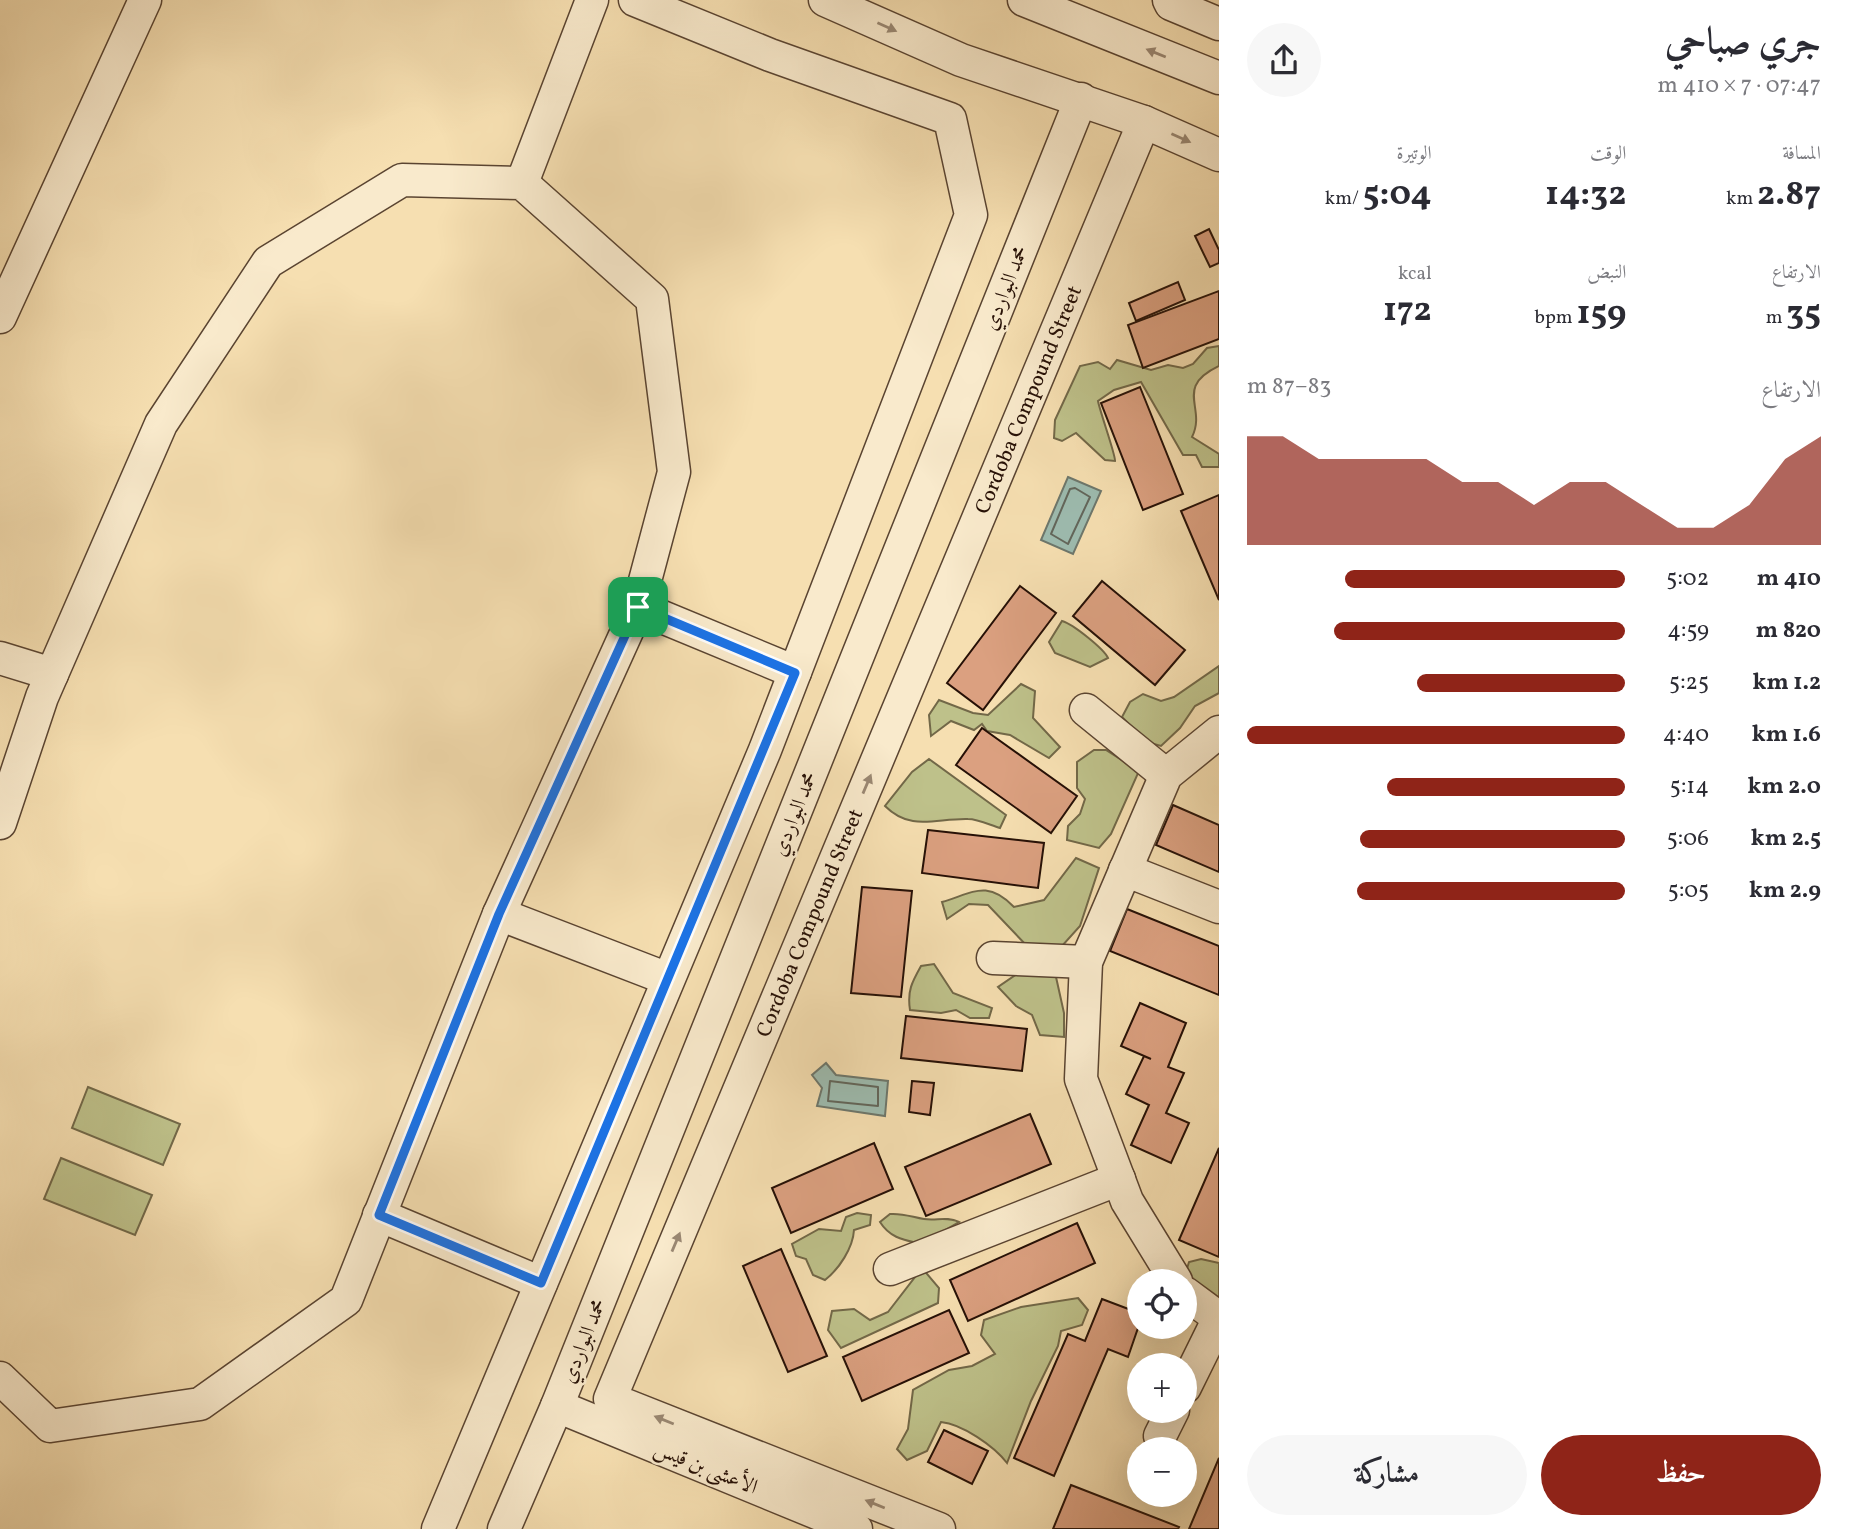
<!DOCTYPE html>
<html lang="ar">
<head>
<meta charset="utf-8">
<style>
  :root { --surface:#fff; --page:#f7f7f7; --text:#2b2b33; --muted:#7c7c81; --accent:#8f2418 }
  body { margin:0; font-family:Vollkorn,Amiri,serif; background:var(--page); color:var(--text); direction:rtl; height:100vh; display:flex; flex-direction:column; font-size:26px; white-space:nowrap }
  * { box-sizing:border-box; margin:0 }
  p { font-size:23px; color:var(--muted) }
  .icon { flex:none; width:38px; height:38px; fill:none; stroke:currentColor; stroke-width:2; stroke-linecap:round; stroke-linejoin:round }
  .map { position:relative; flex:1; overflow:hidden; direction:ltr }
  .sheet { display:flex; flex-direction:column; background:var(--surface); width:630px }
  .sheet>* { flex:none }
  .tools { position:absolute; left:1127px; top:1269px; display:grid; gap:14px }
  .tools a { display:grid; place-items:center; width:70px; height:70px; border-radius:50%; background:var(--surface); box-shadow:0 7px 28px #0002; font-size:35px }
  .pin { position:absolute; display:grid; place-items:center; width:60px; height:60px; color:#fff; margin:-30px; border-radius:14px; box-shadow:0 4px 10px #0006 }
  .round { display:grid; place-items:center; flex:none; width:74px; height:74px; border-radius:37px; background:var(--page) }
  .head { display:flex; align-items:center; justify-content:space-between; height:119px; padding:0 28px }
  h1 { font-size:38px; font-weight:700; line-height:52px }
  .figures { display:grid; grid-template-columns:repeat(3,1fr); gap:10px; height:119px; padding:7px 28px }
  .figures div { display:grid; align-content:center }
  .figures b { font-size:35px; font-weight:700 }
  .figures small { font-size:19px; font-weight:400 }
  .figures p { font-size:19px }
  .chart { height:196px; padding:14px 28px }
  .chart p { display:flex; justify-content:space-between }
  .chart svg { width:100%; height:126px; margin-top:7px; fill:var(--accent); opacity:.7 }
  .cta { display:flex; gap:14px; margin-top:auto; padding:14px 28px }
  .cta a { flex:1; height:80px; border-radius:42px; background:var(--accent); color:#fff; font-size:28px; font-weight:700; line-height:80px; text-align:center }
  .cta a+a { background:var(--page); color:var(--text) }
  ul { padding:0 28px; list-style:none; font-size:23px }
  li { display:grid; grid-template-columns:112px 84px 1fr; align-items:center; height:52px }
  li i { height:18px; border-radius:9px; background:var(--accent) }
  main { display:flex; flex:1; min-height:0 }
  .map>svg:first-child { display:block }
</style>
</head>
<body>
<main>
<section class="sheet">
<div class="head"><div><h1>جري صباحي</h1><p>07:47 · 7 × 410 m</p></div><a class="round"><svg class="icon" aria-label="share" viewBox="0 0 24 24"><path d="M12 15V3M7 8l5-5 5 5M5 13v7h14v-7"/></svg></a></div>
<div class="figures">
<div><p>المسافة</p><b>2.87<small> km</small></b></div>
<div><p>الوقت</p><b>14:32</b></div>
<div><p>الوتيرة</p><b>5:04<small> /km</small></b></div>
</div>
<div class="figures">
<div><p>الارتفاع</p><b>35<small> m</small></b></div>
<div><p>النبض</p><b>159<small> bpm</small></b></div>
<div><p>kcal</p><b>172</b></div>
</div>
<div class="chart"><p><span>الارتفاع</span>83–87 m</p>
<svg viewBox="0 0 160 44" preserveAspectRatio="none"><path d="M0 44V6L10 6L20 14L30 14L40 14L50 14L60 22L70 22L80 30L90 22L100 22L110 30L120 38L130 38L140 30L150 14L160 6V44z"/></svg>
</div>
<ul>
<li><b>410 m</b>5:02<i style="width:74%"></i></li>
<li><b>820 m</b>4:59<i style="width:77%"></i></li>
<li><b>1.2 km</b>5:25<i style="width:55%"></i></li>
<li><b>1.6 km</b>4:40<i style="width:100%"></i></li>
<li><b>2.0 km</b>5:14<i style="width:63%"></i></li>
<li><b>2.5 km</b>5:06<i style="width:70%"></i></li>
<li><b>2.9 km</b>5:05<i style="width:71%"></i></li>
</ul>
<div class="cta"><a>حفظ</a><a>مشاركة</a></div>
</section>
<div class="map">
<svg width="1219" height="1529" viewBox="0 0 1219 1529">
  <rect width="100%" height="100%" fill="#f6dfb1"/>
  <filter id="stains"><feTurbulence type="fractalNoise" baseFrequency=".00286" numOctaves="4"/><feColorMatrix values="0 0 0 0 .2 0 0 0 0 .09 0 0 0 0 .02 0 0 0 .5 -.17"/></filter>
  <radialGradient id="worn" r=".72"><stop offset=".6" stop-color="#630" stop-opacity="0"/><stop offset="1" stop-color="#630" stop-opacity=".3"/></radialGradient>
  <g fill="#bec18a" stroke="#726848" stroke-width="2">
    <path d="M1219,346V366C1173,388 1207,407 1192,437L1219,454V467H1202L1196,455H1183L1141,382L1114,390L1098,401C1100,412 1116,456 1115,461L1105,460L1076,433L1062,441L1054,438L1055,420L1080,366L1098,362L1110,369L1117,360L1151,370L1168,365L1183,368L1193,364L1207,348Z"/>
    <path d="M1062,621C1073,624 1104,649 1108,658L1090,667L1055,653L1049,642Z"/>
    <polygon points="1219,666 1219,693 1195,706 1180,728 1161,746 1147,742 1122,717 1130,702 1143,694 1161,701 1174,697"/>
    <polygon points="1021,684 1035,691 1033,718 1060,747 1049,758 1010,735 987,731 982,724 974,730 951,721 931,736 929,715 939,700 973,713 988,715"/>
    <polygon points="1094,750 1106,750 1139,771 1111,834 1099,848 1067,840 1068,826 1080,814 1085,799 1077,788 1077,762"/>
    <path d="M929,759L1006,815L1000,828C990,825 978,819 968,819C936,818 911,832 885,806L912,772Z"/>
    <path d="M1076,858L1099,868L1080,926L1062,946H1027L988,905L969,904L947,919L942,902C973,893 987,879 1014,907L1044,900Z"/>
    <path d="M934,964L953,993L992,1008L989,1018H970L956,1010L941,1013L910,1010C907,991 912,982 921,966Z"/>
    <polygon points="1041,969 1056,977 1064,1013 1064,1037 1040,1035 1032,1015 1016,1006 998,987 1017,974"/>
    <polygon points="88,1087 180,1124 163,1165 72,1128"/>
    <polygon points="61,1158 152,1195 135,1235 44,1199"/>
    <path d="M857,1213L871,1215L870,1225L854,1230C853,1248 839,1269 825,1280L813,1275L806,1259L796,1256L792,1244L819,1229L841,1231L846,1217Z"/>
    <path d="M890,1214C903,1213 912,1217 924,1219C937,1221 946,1216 959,1222L921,1244C904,1240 890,1238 880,1222Z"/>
    <polygon points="1201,1259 1219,1263 1219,1301 1195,1286 1186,1272 1189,1262"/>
    <polygon points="922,1268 939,1288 938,1303 841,1348 828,1330 832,1311 854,1309 870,1320 888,1312"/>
    <path d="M1078,1298L1088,1310L1082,1325L1061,1331L1058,1346L1031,1401L1007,1463C994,1446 962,1424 941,1422L927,1451L907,1460L897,1449L908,1429L913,1390L949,1370L972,1366L995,1354L981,1335L984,1320L1021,1307Z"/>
  </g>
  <g fill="#9dbcb0" stroke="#6d776c" stroke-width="2">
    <polygon points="1068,477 1101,491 1073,554 1041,540"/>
    <polygon points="826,1063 836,1075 888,1081 885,1116 817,1106 822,1088 812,1075"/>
  </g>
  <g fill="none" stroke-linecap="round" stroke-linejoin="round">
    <g stroke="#62665b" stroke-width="2">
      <polygon points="1075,488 1090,497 1068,544 1051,534 1070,489"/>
      <polygon points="830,1081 878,1087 878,1106 828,1101"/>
    </g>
  </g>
  <g fill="#dba080" stroke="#261006" stroke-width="2">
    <polygon points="1209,229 1219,250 1219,263 1210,267 1195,236"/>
    <polygon points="1178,282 1185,300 1136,321 1129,303"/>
    <polygon points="1219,291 1219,339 1143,368 1128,325"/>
    <polygon points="1140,387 1183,494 1143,510 1101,403"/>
    <polygon points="1219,495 1219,600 1181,511"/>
    <polygon points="1102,581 1185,650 1155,685 1073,616"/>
    <polygon points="1020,586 1056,613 983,710 947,683"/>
    <polygon points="982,728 1077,796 1051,833 956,765"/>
    <polygon points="1173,805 1219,825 1219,872 1156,845"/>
    <polygon points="928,830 1044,843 1038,888 922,873"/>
    <polygon points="862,887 912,891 901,997 851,993"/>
    <polygon points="1127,909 1219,946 1219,995 1110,951"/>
    <polygon points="1140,1003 1186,1023 1168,1067 1184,1073 1166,1113 1189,1123 1171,1163 1131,1145 1149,1105 1126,1094 1144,1056 1151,1059 1121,1046"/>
    <polygon points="906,1016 1027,1029 1022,1071 901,1058"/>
    <polygon points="912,1081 934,1083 930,1115 909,1112"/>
    <polygon points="1030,1114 1051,1164 926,1216 905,1167"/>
    <polygon points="874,1143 893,1189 791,1233 772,1188"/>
    <polygon points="1219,1148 1219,1257 1179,1240"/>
    <polygon points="1077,1223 1095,1263 968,1321 950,1280"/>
    <polygon points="781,1249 827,1356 788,1372 743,1266"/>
    <polygon points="1102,1299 1139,1313 1139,1325 1128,1357 1108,1349 1054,1476 1014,1458 1068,1334 1085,1341"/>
    <polygon points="949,1310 969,1353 862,1401 843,1357"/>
    <polygon points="944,1430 988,1451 972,1484 928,1462"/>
    <polygon points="1219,1458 1219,1529 1189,1529"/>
    <polygon points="1071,1485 1179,1527 1178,1529 1053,1529"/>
  </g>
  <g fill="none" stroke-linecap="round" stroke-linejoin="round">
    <g stroke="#5a4431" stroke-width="35">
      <g id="minor">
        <polyline points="825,0 961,60 1144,122 1219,155"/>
        <polyline points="1024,0 1219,78"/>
        <polyline points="1169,0 1171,4 1219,24"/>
        <polyline points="522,183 592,0"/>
        <polyline points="0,317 145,0"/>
        <polyline points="638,607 795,672"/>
        <polyline points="0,658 52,674"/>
        <polyline points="1086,710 1166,775"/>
        <polyline points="0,823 42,697 161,424 268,262 402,180 522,183 652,299 674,472 638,607 499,914 346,1300 200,1404 50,1426 0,1378"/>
        <polyline points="1125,870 1219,907"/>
        <polyline points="499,914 668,979"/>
        <polyline points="993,958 1086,962"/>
        <polyline points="379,1215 541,1283"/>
        <polyline points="890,1269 1119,1179"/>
        <polyline points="1176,1281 1127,1201 1081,1079 1086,962 1166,775 1219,732"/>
        <polyline points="1185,1293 1219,1318"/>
        <polyline points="1185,1387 1219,1318"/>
        <polyline points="557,1406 856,1529"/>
        <polyline points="1160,1436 1173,1410"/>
        <polyline points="438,1529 765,750 971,215 950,119 770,55 635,0"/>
        <polyline points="504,1529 557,1406 1081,99"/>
        <path id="s1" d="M939,1529L610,1399L1144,122"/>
      </g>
    </g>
    <use href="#minor" stroke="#f9eacc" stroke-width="32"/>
  </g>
  <defs><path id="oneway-solid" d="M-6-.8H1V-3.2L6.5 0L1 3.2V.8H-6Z" transform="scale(1.75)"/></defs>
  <g fill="#9a8873">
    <use href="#oneway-solid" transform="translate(887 27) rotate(24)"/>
    <use href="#oneway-solid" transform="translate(1156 53) rotate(-158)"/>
    <use href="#oneway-solid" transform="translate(1181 138) rotate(24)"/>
    <use href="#oneway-solid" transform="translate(867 784) rotate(-67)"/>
    <use href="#oneway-solid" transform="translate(676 1242) rotate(-67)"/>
    <use href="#oneway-solid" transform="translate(664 1420) rotate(-158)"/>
    <use href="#oneway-solid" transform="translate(875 1504) rotate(-158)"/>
  </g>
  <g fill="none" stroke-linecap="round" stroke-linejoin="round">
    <g stroke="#fff" stroke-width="14">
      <polygon id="route" points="638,607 795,673 541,1283 379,1215 499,914"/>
    </g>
    <use href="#route" stroke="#1a73e8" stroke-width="9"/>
  </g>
  <g text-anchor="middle" stroke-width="5" stroke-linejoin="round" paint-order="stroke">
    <g font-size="21" fill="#261006" stroke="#f9eacc">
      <text transform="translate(1005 288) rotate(-68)" y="7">محمد البواردي</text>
      <text dy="7" stroke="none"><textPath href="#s1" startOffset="1437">Cordoba Compound Street</textPath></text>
      <text transform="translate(794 814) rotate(-68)" y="7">محمد البواردي</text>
      <text dy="7" stroke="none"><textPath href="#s1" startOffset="870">Cordoba Compound Street</textPath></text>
      <text transform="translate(583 1341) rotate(-68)" y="7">محمد البواردي</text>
      <text transform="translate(706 1467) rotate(22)" y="7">الأعشى بن قيس</text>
    </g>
  </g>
  <rect width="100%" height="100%" filter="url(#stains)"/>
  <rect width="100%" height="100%" fill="url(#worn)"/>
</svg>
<div class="tools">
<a><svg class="icon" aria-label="locate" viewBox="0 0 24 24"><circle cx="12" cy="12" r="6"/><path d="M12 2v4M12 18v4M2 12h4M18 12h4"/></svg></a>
<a>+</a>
<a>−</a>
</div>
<div class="pin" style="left:638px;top:607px;background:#1e9e55"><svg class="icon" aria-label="arrive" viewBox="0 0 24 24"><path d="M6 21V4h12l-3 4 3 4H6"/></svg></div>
</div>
</main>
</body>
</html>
